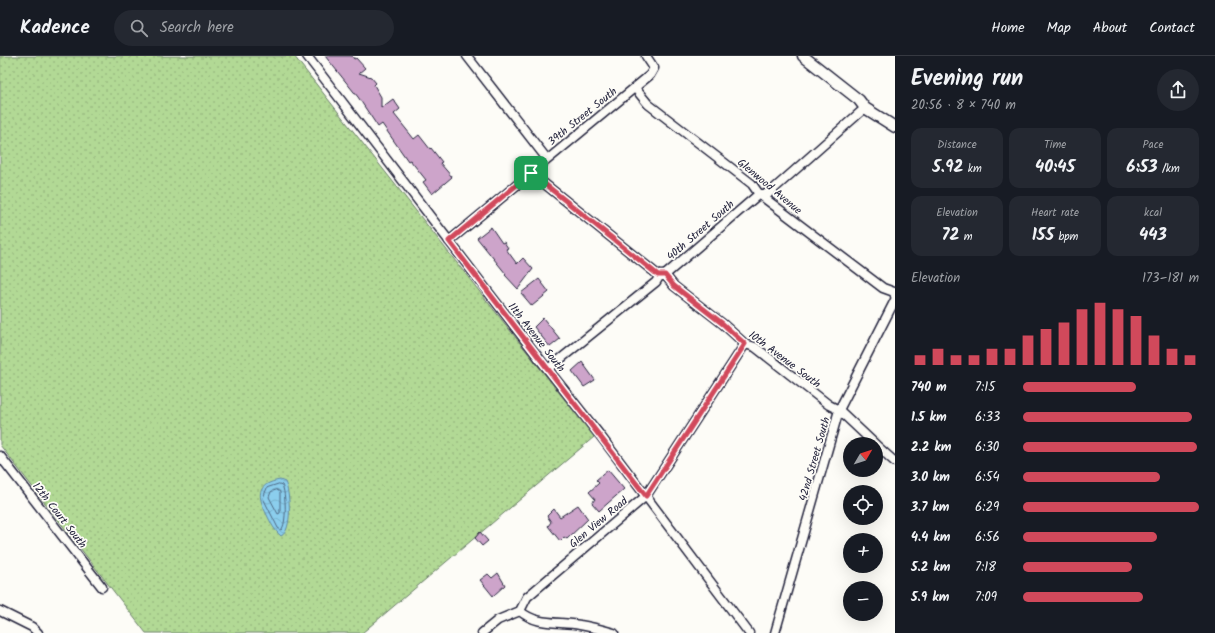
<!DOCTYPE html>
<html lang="en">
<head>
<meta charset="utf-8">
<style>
  :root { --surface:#171b24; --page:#242831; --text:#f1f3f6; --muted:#9ea1a6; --line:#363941; --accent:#d1495b }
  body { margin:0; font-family:Kalam,sans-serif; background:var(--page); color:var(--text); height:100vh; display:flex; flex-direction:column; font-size:15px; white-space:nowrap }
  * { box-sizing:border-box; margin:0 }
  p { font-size:13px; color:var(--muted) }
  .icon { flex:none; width:22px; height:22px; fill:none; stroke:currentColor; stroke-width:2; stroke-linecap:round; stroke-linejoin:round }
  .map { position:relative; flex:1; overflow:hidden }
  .side { display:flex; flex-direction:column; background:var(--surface); width:320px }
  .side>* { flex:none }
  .needle { width:26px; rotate:51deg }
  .tools { position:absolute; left:843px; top:381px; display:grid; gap:8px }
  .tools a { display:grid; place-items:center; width:40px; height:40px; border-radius:50%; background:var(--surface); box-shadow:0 4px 16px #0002; font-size:20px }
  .pin { position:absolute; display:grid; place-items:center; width:34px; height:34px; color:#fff; margin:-17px; border-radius:8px; box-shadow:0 2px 6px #0006 }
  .round { display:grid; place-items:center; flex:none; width:42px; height:42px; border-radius:21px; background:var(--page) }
  .headline { display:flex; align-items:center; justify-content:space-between; height:68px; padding:0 16px }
  h1 { font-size:22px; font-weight:800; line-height:30px }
  .stats { display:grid; grid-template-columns:repeat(3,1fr); gap:6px; height:68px; padding:4px 16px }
  .stats div { display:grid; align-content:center; border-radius:10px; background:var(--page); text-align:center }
  .stats b { font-size:17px; font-weight:800 }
  .stats small { font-size:11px; font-weight:400 }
  .stats p { font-size:11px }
  .chart { height:112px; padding:8px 16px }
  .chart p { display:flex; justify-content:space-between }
  .chart svg { width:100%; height:72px; margin-top:4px; stroke:var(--accent); stroke-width:6 }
  ul { padding:0 16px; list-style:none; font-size:13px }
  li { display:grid; grid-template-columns:64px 48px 1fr; align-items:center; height:30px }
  li i { height:10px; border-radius:5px; background:var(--accent) }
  header { display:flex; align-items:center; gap:24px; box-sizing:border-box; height:56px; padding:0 20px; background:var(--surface); border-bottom:1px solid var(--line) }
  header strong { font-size:19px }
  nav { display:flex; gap:22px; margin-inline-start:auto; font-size:14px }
  .search { width:280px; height:36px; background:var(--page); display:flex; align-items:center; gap:10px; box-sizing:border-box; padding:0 14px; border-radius:22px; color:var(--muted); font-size:15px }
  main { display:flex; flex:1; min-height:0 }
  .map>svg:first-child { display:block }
</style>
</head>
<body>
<header>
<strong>Kadence</strong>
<div class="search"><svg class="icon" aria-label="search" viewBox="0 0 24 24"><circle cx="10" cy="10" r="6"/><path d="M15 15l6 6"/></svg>Search here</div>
<nav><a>Home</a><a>Map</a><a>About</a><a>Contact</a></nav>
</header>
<main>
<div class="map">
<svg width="895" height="577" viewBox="0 0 895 577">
  <defs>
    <pattern id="grass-dots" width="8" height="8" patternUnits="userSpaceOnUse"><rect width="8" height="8" fill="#b2d995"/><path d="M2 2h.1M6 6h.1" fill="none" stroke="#99ba81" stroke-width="1.8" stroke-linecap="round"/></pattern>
    <pattern id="water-waves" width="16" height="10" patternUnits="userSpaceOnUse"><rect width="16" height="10" fill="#8bceed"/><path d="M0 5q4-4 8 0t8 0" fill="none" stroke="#78b1cc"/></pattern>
  </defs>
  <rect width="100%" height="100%" fill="#fdfcf7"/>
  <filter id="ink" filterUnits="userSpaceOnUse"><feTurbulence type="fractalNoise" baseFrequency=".025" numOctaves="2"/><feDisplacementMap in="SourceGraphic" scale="8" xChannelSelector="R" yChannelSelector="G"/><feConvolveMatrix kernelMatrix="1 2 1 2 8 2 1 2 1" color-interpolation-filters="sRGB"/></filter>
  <g filter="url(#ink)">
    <polygon fill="url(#grass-dots)" stroke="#6a7e68" points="0,0 294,0 594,381 362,577 146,577 0,389"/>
    <path fill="url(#water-waves)" stroke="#6189a6" d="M280,424L285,426C290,436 293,475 281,480C274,474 271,467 267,459C257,440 256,428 280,424Z"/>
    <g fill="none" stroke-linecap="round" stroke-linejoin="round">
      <g stroke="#4c6782" stroke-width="1">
        <path d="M279,428L282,429C286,437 287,469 281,474L278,472L263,442L267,432Z"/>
        <polygon points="277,434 280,436 280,457 278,458 269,441 271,436"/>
      </g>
    </g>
    <g fill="#cda4ca" stroke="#22223b">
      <polygon points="325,0 352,0 354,3 356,2 365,12 359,17 371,21 376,27 374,29 381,41 381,52 393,43 400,53 394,58 414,83 419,79 430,93 431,92 442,106 440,107 452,121 432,138 423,126 426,124 410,104 408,105 382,68 378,71 358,41"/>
      <polygon points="491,171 502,187 504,186 508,192 506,193 517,208 523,202 533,213 518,233 505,219 506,218 477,182"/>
      <polygon points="539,223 549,236 532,250 521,237"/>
      <polygon points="543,262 560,283 550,291 534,271"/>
      <polygon points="582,306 595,324 584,331 572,315"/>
      <polygon points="608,414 624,433 599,455 592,447 595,443 589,436 599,427 596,424"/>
      <polygon points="578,449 588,463 567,483 564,481 560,485 548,470 551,466 547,460 554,453 560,461"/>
      <polygon points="480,476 488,485 482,490 475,482"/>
      <polygon points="498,517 505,529 493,540 480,524 488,518 492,522"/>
    </g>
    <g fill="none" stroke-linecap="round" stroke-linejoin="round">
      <g stroke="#22223b" stroke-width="11">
        <g id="minor">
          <polyline points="307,0 539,302 599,378 749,577"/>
          <polyline points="467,0 547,103"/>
          <polyline points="635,32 648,48 752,128 759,138 883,232 894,236 895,240"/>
          <polyline points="531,117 658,219 665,219 674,230 723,268 745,288 755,291 829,349 839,354 875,388"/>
          <polyline points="449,185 650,19 654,12 646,0"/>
          <polyline points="548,313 656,226 659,221 665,219 759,138 768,138 865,52"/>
          <polyline points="876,389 895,406"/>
          <polyline points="0,400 102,531"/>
          <polyline points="0,555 32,571 38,577"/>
          <path d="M520,555C537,570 559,565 580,569C592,571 603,574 614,577"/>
          <polyline points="482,577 498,564 520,555 527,541 646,440 745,288"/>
          <polyline points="775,577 839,354 895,244"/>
        </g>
      </g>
      <g stroke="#22223b" stroke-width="13">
        <polyline id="tertiary" points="803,0 859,44 865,52 895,71"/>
      </g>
      <use href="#minor" stroke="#fdfcf7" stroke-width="8"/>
      <use href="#tertiary" stroke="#fdfcf7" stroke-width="10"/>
    </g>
  </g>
  <g fill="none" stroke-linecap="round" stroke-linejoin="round" filter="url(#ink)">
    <g stroke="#fff" stroke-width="8">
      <polygon id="route" points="531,117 658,219 665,219 674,230 723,268 745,288 646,440 449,185"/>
    </g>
    <use href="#route" stroke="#d1495b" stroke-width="5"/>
  </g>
  <g text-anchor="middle" stroke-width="3.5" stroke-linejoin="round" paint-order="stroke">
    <g font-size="11" fill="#22223b" stroke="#fdfcf7">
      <text transform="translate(582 60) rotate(-39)" y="4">39th Street South</text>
      <text transform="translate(770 130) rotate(40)" y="4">Glenwood Avenue</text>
      <text transform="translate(700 174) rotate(-41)" y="4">40th Street South</text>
      <text transform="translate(537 281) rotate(52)" y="4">11th Avenue South</text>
      <text transform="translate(785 303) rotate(37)" y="4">10th Avenue South</text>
      <text transform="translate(814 403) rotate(-74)" y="4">42nd Street South</text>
      <text transform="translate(60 459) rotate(52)" y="4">12th Court South</text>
      <text transform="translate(598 466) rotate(-40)" y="4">Glen View Road</text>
    </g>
  </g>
</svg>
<div class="tools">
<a><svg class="needle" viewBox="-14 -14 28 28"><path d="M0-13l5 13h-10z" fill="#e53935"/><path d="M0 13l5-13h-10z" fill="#9ea1a6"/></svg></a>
<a><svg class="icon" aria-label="locate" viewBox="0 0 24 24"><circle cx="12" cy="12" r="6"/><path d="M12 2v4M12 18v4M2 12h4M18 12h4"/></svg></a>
<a>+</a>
<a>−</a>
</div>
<div class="pin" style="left:531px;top:117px;background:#1e9e55"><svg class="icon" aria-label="arrive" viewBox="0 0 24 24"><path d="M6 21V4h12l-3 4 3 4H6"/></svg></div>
</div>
<section class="side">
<div class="headline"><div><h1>Evening run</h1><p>20:56 · 8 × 740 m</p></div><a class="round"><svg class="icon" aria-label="share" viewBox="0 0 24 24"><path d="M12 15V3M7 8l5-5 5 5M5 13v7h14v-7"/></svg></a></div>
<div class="stats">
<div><p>Distance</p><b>5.92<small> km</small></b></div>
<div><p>Time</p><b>40:45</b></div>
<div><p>Pace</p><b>6:53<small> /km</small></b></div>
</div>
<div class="stats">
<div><p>Elevation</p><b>72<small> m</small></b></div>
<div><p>Heart rate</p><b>155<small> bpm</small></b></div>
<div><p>kcal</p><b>443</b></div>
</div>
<div class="chart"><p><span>Elevation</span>173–181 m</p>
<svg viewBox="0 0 160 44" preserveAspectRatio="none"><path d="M5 44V38M15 44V34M25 44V38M35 44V38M45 44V34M55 44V34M65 44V26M75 44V22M85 44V18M95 44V10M105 44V6M115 44V10M125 44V14M135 44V26M145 44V34M155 44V38"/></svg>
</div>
<ul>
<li><b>740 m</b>7:15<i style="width:64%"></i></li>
<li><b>1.5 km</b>6:33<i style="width:96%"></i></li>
<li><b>2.2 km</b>6:30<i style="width:99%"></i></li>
<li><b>3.0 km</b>6:54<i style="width:78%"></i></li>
<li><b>3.7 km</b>6:29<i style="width:100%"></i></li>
<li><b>4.4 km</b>6:56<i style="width:76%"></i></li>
<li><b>5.2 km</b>7:18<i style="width:62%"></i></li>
<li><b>5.9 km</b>7:09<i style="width:68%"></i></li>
</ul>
</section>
</main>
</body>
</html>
